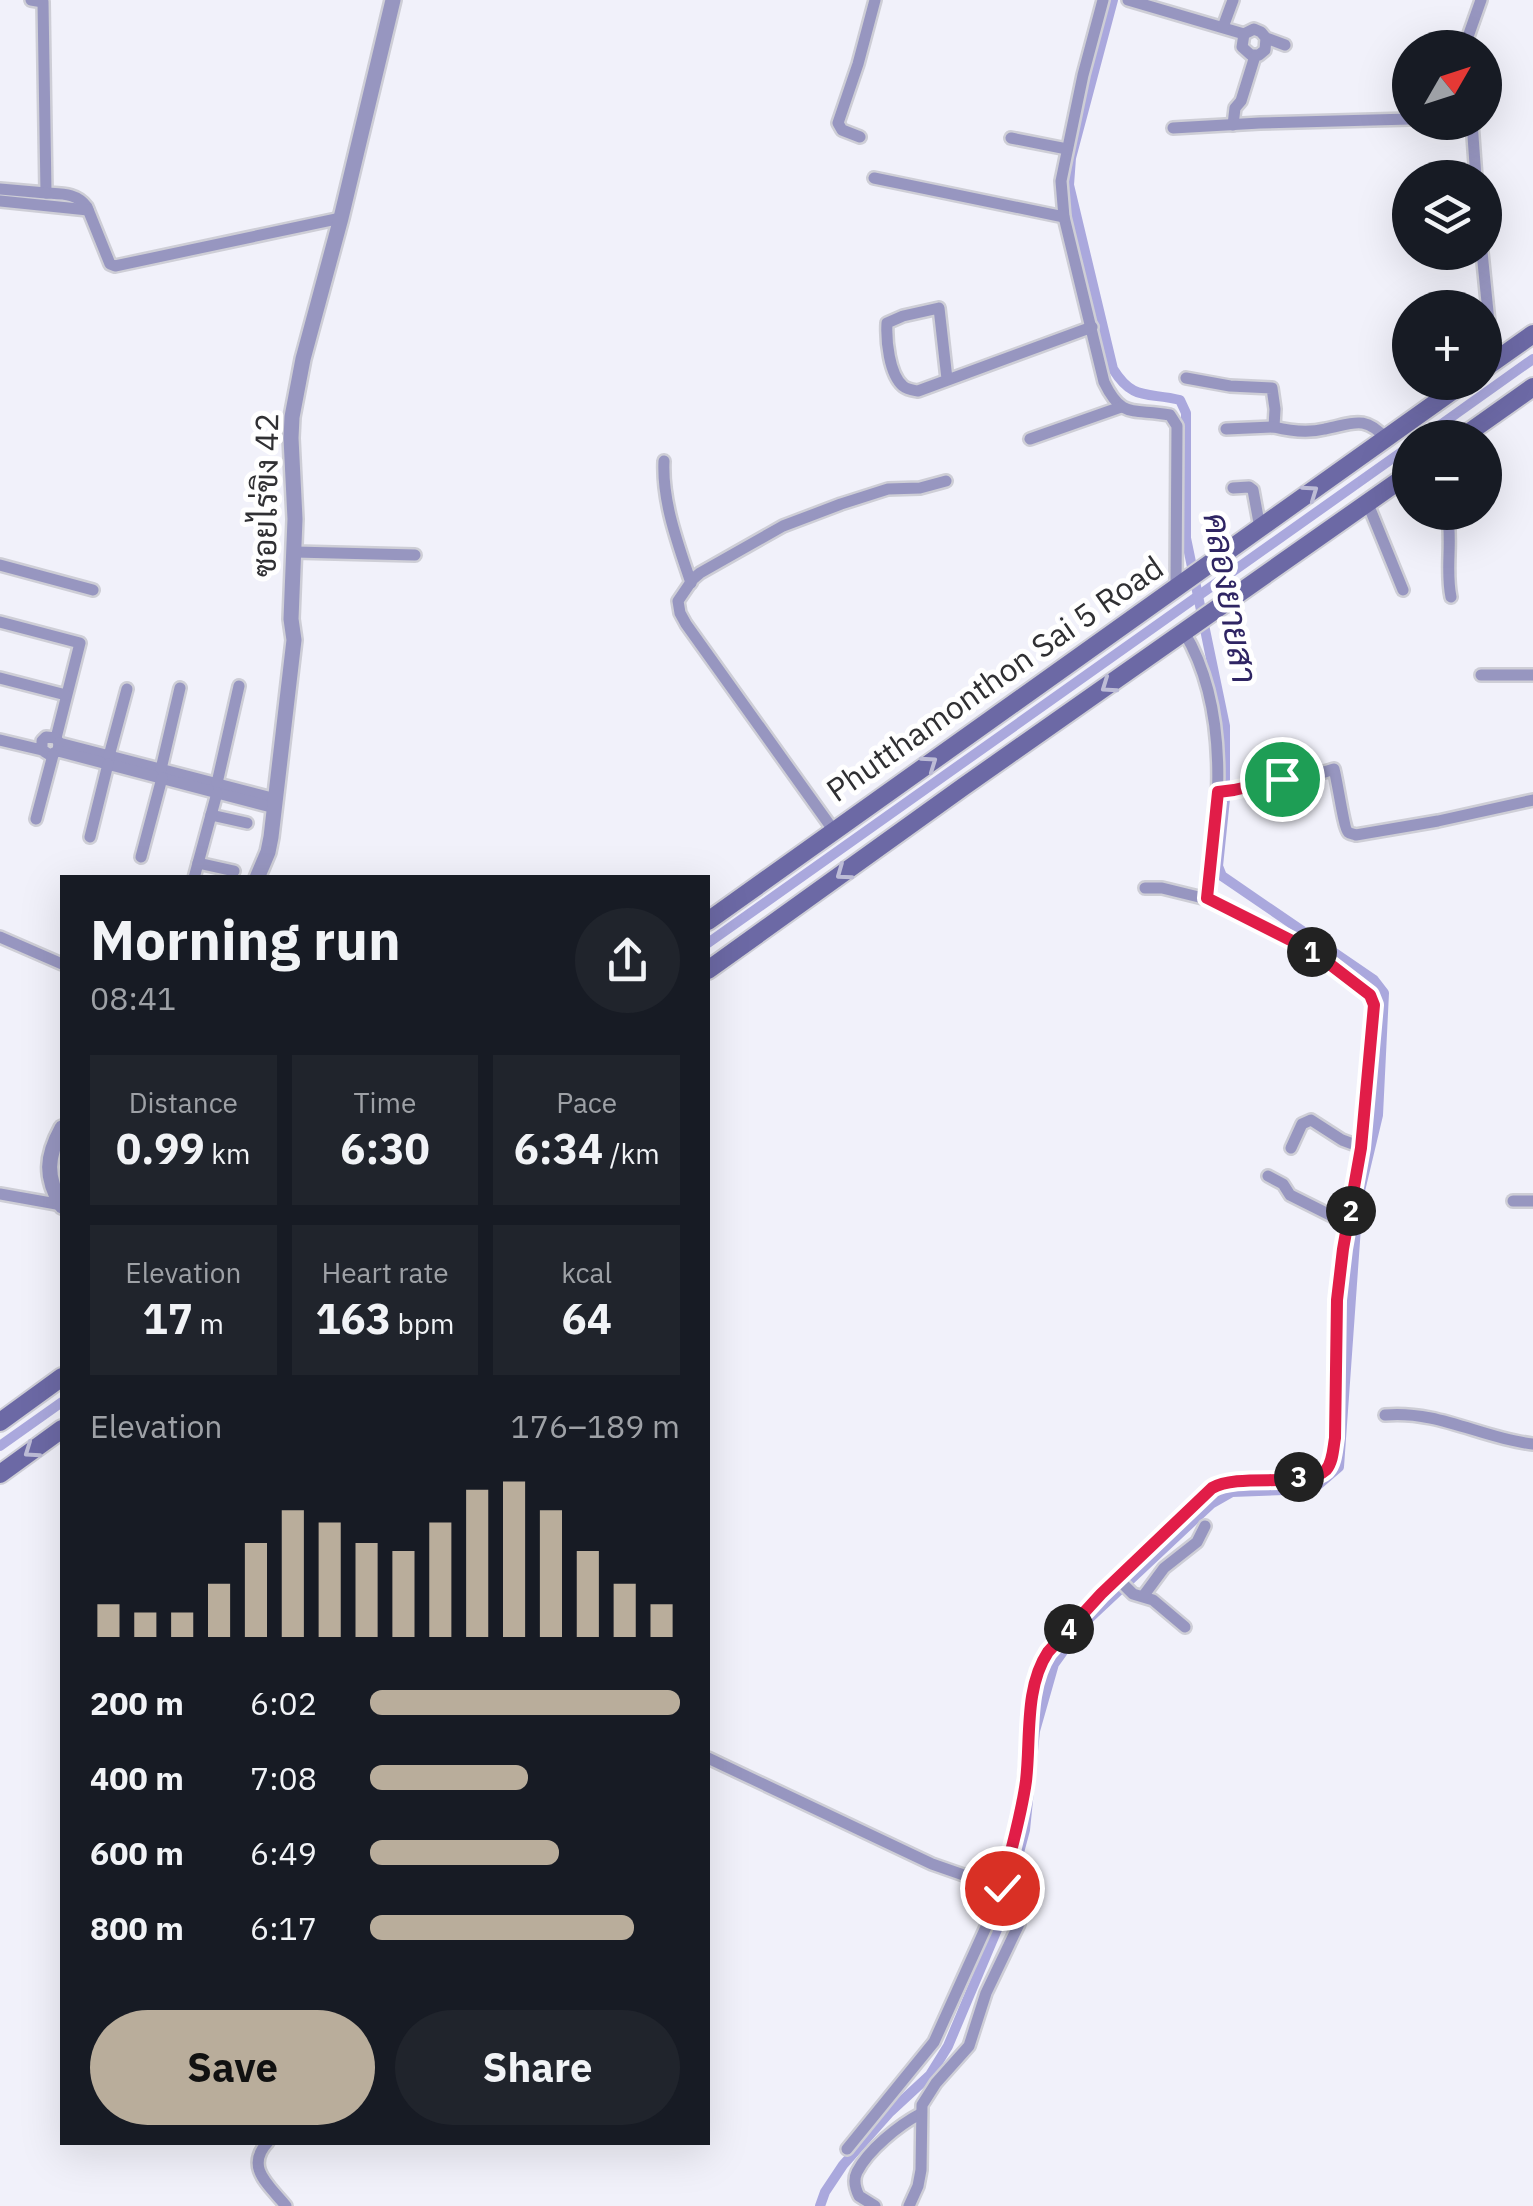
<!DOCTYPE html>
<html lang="en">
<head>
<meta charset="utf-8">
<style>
  :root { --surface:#171b24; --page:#20242c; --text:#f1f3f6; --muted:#9ea1a6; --accent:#b9ad9b }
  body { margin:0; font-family:"IBM Plex Sans",Sarabun,sans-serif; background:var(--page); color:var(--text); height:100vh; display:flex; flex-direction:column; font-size:38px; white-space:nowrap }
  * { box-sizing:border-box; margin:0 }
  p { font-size:32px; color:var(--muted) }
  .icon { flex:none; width:55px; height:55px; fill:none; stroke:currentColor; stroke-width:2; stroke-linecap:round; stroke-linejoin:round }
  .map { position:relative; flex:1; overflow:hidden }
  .panel { position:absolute; left:60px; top:875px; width:650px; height:1270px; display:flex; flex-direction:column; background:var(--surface); border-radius:0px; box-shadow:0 10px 40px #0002 }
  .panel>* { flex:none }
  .needle { width:65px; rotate:51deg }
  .controls { position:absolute; left:1392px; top:30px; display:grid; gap:20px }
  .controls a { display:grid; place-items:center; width:110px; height:110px; border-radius:50%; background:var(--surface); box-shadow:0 10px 40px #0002; font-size:50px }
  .pin { position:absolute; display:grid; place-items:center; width:85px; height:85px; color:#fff; margin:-42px; border:5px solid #fff; border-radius:50%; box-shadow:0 2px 10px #0007 }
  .km { position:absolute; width:50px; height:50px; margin:-25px; border-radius:50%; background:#222; color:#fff; font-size:28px; line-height:50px; text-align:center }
  .round { display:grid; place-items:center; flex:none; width:105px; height:105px; border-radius:52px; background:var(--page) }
  .overview { display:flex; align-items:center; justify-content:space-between; height:170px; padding:0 30px }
  h1 { font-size:55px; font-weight:800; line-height:75px }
  .figures { display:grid; grid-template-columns:repeat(3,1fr); gap:15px; height:170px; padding:10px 30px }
  .figures div { display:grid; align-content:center; border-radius:0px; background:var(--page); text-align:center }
  .figures b { font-size:42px; font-weight:800 }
  .figures small { font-size:28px; font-weight:400 }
  .figures p { font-size:28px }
  .chart { height:280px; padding:20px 30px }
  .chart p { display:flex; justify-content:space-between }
  .chart svg { width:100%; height:180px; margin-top:10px; stroke:var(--accent); stroke-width:6 }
  .primary-button { display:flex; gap:20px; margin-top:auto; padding:20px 30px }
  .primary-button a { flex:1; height:115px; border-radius:60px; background:var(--accent); color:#111; font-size:40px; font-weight:800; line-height:115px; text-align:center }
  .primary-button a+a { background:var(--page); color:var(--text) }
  ul { padding:0 30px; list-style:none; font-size:32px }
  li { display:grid; grid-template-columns:160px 120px 1fr; align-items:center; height:75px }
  li i { height:25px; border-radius:12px; background:var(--accent) }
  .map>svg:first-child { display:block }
</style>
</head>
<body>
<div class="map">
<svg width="1533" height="2206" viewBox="0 0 1533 2206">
  <rect width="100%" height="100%" fill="#f1f1fa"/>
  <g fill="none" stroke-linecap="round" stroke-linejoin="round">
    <g stroke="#aaa8dd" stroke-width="10">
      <polyline points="1422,438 1533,359"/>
      <polyline points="708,943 1410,446"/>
      <polyline points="0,1446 62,1402"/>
      <path d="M820,2206L825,2192L843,2165L890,2112L930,2075L948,2046L1001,1920L1025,1830L1035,1731L1054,1664L1082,1625L1211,1504L1232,1492L1285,1490L1318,1485L1339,1467L1358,1199L1378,1115L1384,993L1374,980L1222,876L1218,866L1225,799V726L1186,538V413L1180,400C1146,392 1133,401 1113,369L1069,185L1071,158L1113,0"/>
    </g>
    <g stroke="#ceced6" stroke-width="16">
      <g id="minor">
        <path d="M31,0L43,2L46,193C62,194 77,193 87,207L110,264L115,266L341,218"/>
        <path d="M1103,0L1083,75L1061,181L1064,217L1104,382C1122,420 1134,408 1170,415L1177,426L1176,588"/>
        <polyline points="1128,0 1244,34"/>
        <polyline points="1223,27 1233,0"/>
        <polyline points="1266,38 1265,50 1259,55 1251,55 1242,47 1244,34 1254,29 1261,32 1266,38 1285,45"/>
        <polyline points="1464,48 1481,0"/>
        <polyline points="1472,122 1476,178"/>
        <polyline points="1233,125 1235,108 1241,101 1255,56"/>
        <polyline points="1173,128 1260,123 1410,119"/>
        <polyline points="860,137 842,130 838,123 858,64 875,0"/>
        <polyline points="1011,138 1067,149"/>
        <polyline points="874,178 1064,217"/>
        <polyline points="0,189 46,193"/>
        <polyline points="0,201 88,210"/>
        <polyline points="1482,252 1493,362"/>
        <path d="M1186,378L1230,386L1272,388L1275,409L1274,427C1290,431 1309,433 1325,429C1352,424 1365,414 1386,439"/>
        <path d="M947,379L939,308L903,316L887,323C886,340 889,374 903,386C908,390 912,390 918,391L1092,327"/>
        <polyline points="1226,429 1274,427"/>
        <polyline points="1030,439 1121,407"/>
        <path d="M664,461C662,502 678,544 691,583"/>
        <polyline points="1233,488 1249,487 1253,490 1260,528"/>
        <polyline points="1368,504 1403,590"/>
        <path d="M1447,512C1453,541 1445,569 1451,597"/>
        <polyline points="295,552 415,555"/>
        <polyline points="0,565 93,590"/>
        <polyline points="0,622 80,643 56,738"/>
        <path d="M1184,632C1231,710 1219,813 1207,899"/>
        <polyline points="1481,675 1533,675"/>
        <polyline points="0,678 66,695"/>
        <polyline points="0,740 42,750 50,755 58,751 59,743 56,738 46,737 42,741 42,750"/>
        <polyline points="59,743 276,799"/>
        <polyline points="58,751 275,808"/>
        <polyline points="109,756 127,689"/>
        <polyline points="161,769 180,688"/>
        <polyline points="217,783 239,686"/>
        <path d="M1218,791C1238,790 1256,784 1276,780C1296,777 1315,776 1334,769C1337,779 1344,829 1348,832C1350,834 1354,834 1356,835L1438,821L1533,800"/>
        <polyline points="211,815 247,823"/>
        <polyline points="36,819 53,755"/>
        <polyline points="834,831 686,624 680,613 678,601 693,579 700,573 783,526 841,504 888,489 920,488 946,481"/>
        <polyline points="90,837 108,764"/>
        <polyline points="141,857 162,778"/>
        <polyline points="198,863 234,871"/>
        <polyline points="194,878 217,793"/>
        <polyline points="0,937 62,964"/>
        <polyline points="1291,1148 1302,1124 1311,1120 1342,1140 1361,1147"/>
        <polyline points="1268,1176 1283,1184 1290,1195 1348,1224"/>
        <polyline points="0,1194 62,1205"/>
        <polyline points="1513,1201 1533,1201"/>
        <path d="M1385,1415C1438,1410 1484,1439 1533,1444"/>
        <polyline points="1117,1578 1133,1594 1153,1600 1185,1627"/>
        <polyline points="1144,1595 1164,1568 1197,1542 1205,1526"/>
        <polyline points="708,1758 932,1864 975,1879 997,1901"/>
        <polyline points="975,1879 1004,1876"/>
        <path d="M268,2142C244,2167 269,2185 286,2206"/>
        <path d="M847,2149L934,2042L991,1916L1002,1888L1022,1804L1033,1694L1041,1662L1048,1652L1101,1594L1212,1488C1240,1472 1305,1489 1326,1470C1334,1462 1333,1449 1335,1438L1337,1300L1343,1249L1361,1147L1374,1005L1373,999L1314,953L1207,899L1162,888H1145"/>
        <path d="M875,2206L859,2196C855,2188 853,2180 857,2172C868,2150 899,2125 920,2114"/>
        <polyline points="909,2206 918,2186 921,2170 922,2105 936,2083 969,2046 986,1993 1019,1924 1019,1915 995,1906"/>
      </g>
    </g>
    <g stroke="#ceced6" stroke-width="20">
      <g id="tertiary">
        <polyline points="257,878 268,852 271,837 294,640 291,619 295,519 291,438 292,417 303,359 341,218 393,0"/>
        <path d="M62,1128C46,1157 45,1177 62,1206"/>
      </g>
    </g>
    <g stroke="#ceced6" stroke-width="22">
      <g id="secondary">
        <polyline points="1485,368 1533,334"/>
        <polyline points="1461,438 1533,387"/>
        <polyline points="708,921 1465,382"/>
        <polyline points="708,970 963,787 1410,473"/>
        <polyline points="0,1422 62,1377"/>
        <polyline points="0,1474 62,1429"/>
      </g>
    </g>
    <use href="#minor" stroke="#9796c0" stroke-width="11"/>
    <use href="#tertiary" stroke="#9796c0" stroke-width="15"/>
    <use href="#secondary" stroke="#6c69a5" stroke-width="18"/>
  </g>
  <defs><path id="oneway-chevron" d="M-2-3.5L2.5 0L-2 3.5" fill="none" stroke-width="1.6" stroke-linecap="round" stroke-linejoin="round" transform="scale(2.5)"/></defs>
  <g stroke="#bdbcd6">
    <use href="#oneway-chevron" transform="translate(1311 492) rotate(-35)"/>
    <use href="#oneway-chevron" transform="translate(1108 686) rotate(145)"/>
    <use href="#oneway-chevron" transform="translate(930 763) rotate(-35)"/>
    <use href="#oneway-chevron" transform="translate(843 873) rotate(144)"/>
    <use href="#oneway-chevron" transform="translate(31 1451) rotate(145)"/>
  </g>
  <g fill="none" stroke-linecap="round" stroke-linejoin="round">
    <g stroke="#fff" stroke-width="20">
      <path id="route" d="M1002,1888C1010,1852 1021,1818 1026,1781C1031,1740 1024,1688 1048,1652L1101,1594L1212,1488C1239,1472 1306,1489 1326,1470C1333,1462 1333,1449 1335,1438L1337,1300L1343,1249L1361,1148L1374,1005L1370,995L1314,952L1207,898L1218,792L1234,790L1282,779"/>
    </g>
    <use href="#route" stroke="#e11d48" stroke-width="12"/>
  </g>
  <g text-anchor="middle" stroke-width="10" stroke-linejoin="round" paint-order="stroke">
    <g font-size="32" fill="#303033" stroke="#fff">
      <text transform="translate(266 495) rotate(-89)" y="11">ซอยไร่ขิง 42</text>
      <text transform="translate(995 679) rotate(-35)" y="11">Phutthamonthon Sai 5 Road</text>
    </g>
    <g font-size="35" font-style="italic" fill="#2f2563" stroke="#fff">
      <text transform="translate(1230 598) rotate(80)" y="12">คลองยายสา</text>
    </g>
  </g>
</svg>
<div class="controls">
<a><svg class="needle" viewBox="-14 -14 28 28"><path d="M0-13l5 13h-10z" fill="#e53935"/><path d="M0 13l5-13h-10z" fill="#9ea1a6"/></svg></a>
<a><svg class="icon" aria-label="layers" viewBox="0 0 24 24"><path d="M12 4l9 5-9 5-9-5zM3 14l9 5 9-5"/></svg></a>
<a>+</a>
<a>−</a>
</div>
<div class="pin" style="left:1282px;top:779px;background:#1e9e55"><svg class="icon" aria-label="arrive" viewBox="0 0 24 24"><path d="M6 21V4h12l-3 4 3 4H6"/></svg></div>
<div class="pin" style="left:1002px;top:1888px;background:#d93025"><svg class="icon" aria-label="check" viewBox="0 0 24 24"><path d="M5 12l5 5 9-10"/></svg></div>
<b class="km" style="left:1312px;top:952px">1</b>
<b class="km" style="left:1351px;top:1211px">2</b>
<b class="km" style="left:1299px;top:1477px">3</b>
<b class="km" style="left:1069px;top:1629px">4</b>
<section class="panel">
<div class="overview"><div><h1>Morning run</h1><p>08:41</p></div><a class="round"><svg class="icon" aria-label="share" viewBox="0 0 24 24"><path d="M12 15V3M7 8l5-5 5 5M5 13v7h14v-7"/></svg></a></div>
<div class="figures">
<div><p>Distance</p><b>0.99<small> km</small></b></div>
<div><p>Time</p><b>6:30</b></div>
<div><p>Pace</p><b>6:34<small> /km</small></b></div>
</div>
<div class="figures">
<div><p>Elevation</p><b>17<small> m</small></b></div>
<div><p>Heart rate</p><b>163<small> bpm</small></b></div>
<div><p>kcal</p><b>64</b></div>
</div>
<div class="chart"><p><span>Elevation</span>176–189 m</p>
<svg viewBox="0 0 160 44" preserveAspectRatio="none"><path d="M5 44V36M15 44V38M25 44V38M35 44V31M45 44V21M55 44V13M65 44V16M75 44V21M85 44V23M95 44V16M105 44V8M115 44V6M125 44V13M135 44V23M145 44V31M155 44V36"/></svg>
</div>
<ul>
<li><b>200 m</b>6:02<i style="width:100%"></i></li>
<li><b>400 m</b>7:08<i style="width:51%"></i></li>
<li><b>600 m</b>6:49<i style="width:61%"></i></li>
<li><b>800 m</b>6:17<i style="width:85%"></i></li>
</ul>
<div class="primary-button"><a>Save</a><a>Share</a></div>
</section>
</div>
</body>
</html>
